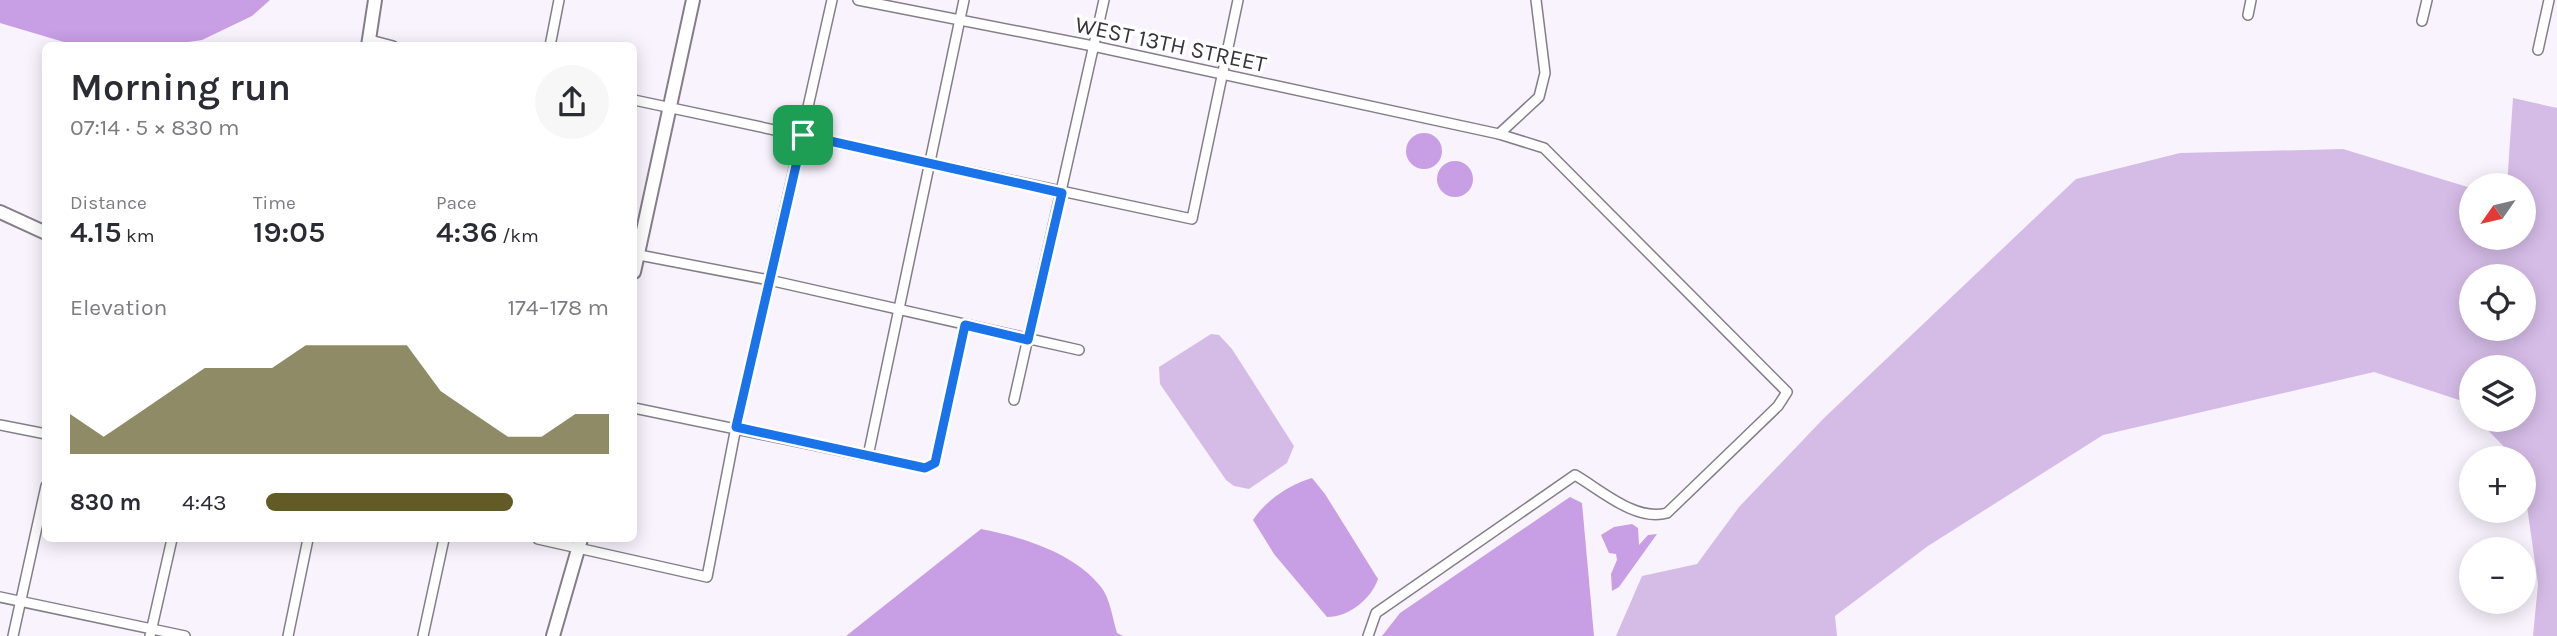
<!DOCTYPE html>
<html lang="en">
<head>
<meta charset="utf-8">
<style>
  :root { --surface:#fff; --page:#f7f7f7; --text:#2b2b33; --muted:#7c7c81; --accent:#625b27 }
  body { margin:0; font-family:Karla,sans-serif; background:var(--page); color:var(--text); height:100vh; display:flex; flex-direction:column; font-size:26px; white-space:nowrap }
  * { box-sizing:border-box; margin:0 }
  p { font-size:23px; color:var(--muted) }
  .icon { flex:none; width:38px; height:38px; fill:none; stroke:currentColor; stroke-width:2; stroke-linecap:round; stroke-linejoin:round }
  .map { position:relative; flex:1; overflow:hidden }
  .drawer { position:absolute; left:42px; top:42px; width:595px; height:500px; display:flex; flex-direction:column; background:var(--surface); border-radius:10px; box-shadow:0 4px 18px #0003 }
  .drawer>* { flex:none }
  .needle { width:46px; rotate:236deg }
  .fabs { position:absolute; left:2459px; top:173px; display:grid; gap:14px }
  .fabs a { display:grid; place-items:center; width:77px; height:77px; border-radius:50%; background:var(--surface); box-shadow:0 4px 18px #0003; font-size:35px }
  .pin { position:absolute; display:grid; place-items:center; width:60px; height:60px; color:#fff; margin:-30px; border-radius:14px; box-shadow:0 4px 10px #0006 }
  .round { display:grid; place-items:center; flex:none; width:74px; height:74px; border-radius:37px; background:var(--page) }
  .overview { display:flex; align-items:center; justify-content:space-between; height:119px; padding:0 28px }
  h1 { font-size:38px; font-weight:600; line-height:52px }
  .metrics { display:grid; grid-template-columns:repeat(3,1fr); gap:10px; height:119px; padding:7px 28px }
  .metrics div { display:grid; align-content:center }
  .metrics b { font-size:30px; font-weight:600 }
  .metrics small { font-size:19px; font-weight:400 }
  .metrics p { font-size:19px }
  .chart { height:196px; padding:14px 28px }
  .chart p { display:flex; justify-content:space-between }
  .chart svg { width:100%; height:126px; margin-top:7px; fill:var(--accent); opacity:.7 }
  ul { padding:0 28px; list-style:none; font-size:23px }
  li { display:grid; grid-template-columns:112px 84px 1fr; align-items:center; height:52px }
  li i { height:18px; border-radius:9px; background:var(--accent) }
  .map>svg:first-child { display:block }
</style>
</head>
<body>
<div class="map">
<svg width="2557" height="636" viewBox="0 0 2557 636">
  <rect width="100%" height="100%" fill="#f9f3fd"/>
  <g fill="#d5bce7" fill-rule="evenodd">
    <path d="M2513,98L2557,108V636H2533L2538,584L2524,485V458H2515L2478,420H2524V368H2471V412L2459,400L2374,372L2103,435L1928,546L1835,616L1837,636H1616L1642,576L1697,564L1739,507L1823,419L2076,179L2180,153L2343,149L2471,188V238H2524V186L2507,185ZM2471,276H2524V329H2471Z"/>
    <polygon points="1211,334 1219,335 1232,349 1294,446 1287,463 1249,489 1234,486 1226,480 1160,384 1159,367"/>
  </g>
  <g fill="#c89ee4">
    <polygon points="0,0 270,0 252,16 202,40 168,45 74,45 0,23"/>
    <circle cx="1424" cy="151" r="18"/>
    <circle cx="1455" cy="179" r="18"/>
    <path d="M1312,478L1325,494L1378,579C1371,599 1349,617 1327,617L1274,554L1253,520C1265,501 1290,484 1312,478Z"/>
    <polygon points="1570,497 1582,503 1594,636 1382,636 1400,613"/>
    <polygon points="1632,524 1638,528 1639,545 1648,535 1657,534 1619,587 1612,591 1611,574 1617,560 1616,554 1609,553 1601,535 1614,527"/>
    <path d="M981,529C1022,537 1075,553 1101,587C1110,598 1113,620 1117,633L1123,636H846Z"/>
  </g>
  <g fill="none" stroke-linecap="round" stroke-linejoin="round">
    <g stroke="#857e89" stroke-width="12">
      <g id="street">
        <path d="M858,0L1093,46L1499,134L1544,148L1787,392L1778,406L1667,513C1636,522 1601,490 1575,475L1376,613L1368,636"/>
        <polyline points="2248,15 2251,0"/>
        <polyline points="2422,21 2427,0"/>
        <polyline points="370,40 393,46"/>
        <polyline points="550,46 559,0"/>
        <polyline points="2538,50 2549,0"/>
        <polyline points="634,100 1192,219 1238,0"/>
        <polyline points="1499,134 1539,97 1545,73 1536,0"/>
        <polyline points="634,254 769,280 1079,350"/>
        <polyline points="1014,400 1104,0"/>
        <polyline points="634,408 925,468 935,463 965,325"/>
        <polyline points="0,425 46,434"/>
        <polyline points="868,456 964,0"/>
        <polyline points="538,539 707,577 736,427 832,0"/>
        <polyline points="0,597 185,636"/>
        <polyline points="13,636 46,486"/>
        <polyline points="150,636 172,539"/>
        <polyline points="288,636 308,539"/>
        <polyline points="423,636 444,539"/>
      </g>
    </g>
    <g stroke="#857e89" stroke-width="16">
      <g id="secondary">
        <polyline points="368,46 375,0"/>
        <polyline points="0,212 46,233"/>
        <polyline points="634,272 693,0"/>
        <polyline points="553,636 581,539"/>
      </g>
    </g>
    <use href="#street" stroke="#fff" stroke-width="9"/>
    <use href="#secondary" stroke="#fff" stroke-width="12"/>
  </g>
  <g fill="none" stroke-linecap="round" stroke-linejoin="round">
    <g stroke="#fff" stroke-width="14">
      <polygon id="route" points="803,135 1062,193 1028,340 965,325 935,463 925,468 736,427"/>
    </g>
    <use href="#route" stroke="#1a73e8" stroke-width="9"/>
  </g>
  <g text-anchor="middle" stroke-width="7" stroke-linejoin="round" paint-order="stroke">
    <g font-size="23" fill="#38363a" stroke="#fff">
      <text transform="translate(1171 44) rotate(12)" y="8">WEST 13TH STREET</text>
    </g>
  </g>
</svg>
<div class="fabs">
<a><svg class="needle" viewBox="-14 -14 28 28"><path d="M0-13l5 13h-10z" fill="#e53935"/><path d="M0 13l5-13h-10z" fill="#7c7c81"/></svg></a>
<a><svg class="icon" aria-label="locate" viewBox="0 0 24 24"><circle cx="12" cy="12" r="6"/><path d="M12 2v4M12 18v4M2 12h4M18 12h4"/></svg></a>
<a><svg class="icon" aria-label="layers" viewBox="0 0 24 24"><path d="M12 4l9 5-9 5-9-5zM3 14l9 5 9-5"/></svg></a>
<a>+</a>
<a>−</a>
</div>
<div class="pin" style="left:803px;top:135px;background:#1e9e55"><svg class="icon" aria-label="arrive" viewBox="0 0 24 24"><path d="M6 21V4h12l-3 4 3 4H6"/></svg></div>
<section class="drawer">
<div class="overview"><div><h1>Morning run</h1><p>07:14 · 5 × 830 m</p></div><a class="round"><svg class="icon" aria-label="share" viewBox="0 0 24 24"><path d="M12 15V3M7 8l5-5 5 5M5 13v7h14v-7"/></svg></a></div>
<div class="metrics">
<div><p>Distance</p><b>4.15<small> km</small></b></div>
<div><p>Time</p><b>19:05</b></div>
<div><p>Pace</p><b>4:36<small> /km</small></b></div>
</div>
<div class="chart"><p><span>Elevation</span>174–178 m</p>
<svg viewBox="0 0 160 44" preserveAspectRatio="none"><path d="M0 44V30L10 38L20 30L30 22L40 14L50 14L60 14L70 6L80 6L90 6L100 6L110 22L120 30L130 38L140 38L150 30L160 30V44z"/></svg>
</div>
<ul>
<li><b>830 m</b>4:43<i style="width:72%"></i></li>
</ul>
</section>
</div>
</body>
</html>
